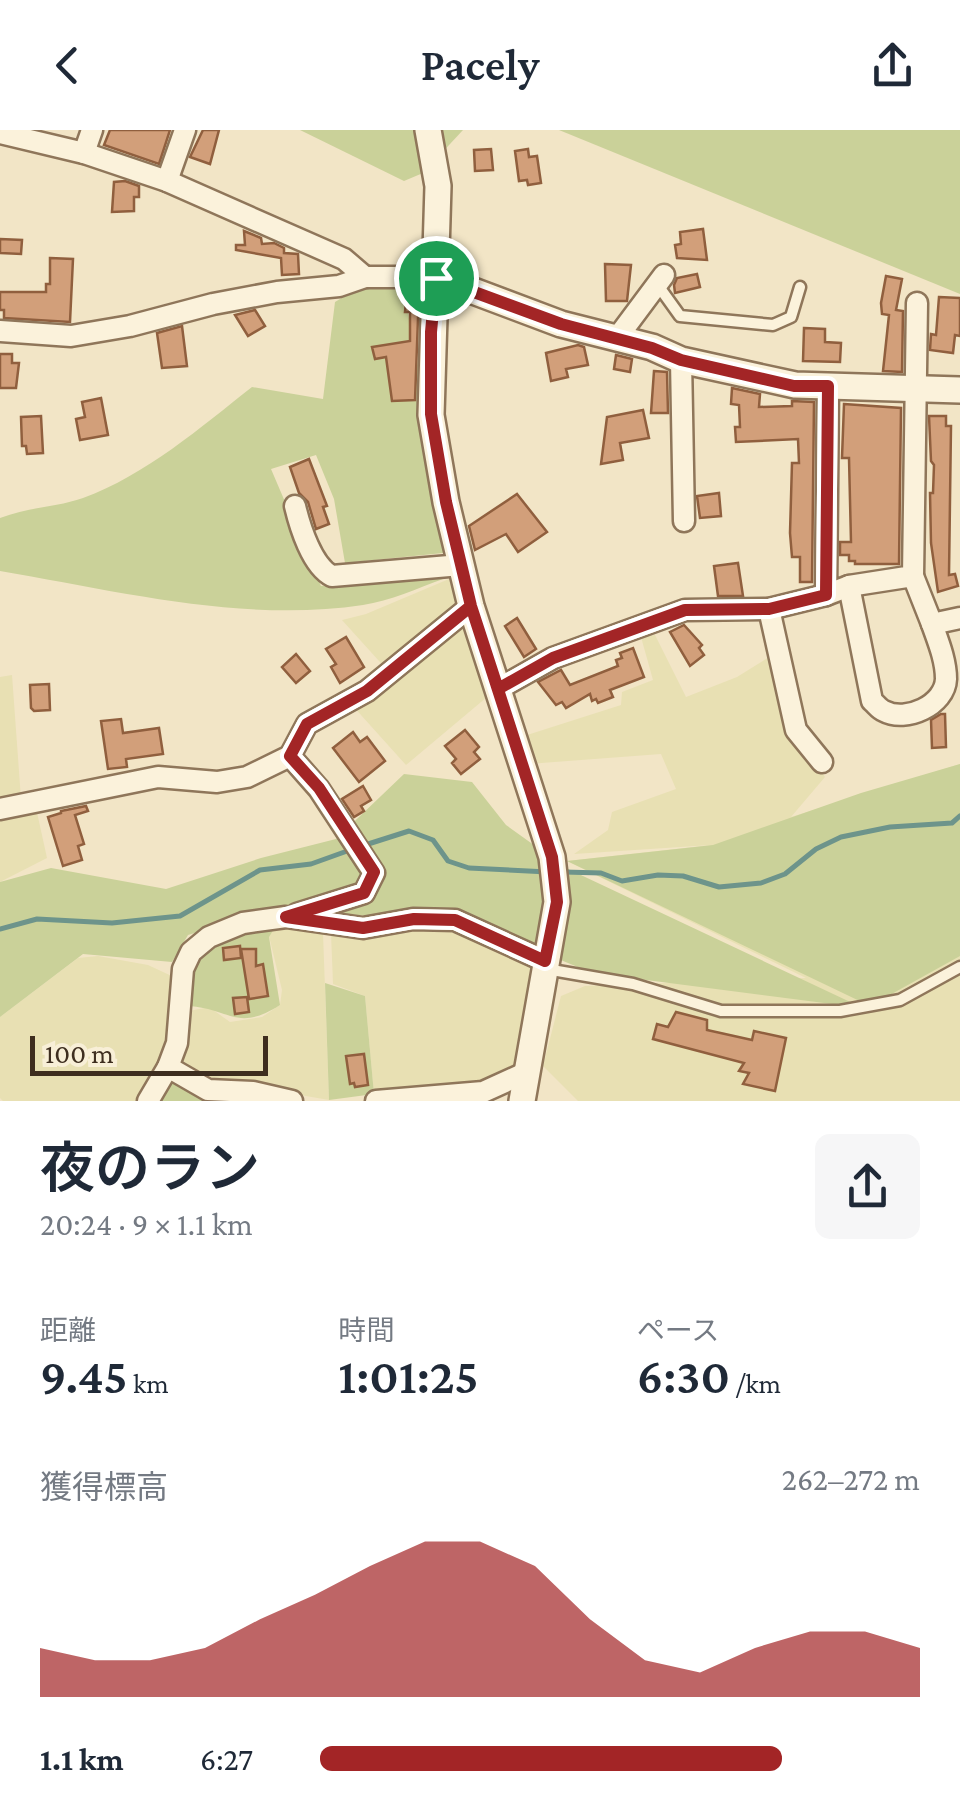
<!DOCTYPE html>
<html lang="ja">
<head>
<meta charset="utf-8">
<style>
  :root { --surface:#fff; --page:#f6f6f7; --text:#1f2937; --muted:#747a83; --accent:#a32526 }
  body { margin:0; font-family:"Crimson Pro","Noto Sans JP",serif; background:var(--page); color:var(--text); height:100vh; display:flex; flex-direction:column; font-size:38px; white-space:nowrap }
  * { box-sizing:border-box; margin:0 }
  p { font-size:32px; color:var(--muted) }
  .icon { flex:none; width:55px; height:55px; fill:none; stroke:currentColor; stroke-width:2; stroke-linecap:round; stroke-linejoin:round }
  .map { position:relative; height:971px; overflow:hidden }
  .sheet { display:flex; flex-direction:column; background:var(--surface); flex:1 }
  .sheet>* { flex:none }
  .scale { position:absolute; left:30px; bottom:25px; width:238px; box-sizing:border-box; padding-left:10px; border:5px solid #3e2e1f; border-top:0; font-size:28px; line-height:35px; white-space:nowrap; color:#3e2e1f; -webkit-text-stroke:8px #f8efd7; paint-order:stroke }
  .pin { position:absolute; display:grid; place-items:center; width:85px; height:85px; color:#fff; margin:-42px; border:5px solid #fff; border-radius:50%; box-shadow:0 2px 10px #0007 }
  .round { display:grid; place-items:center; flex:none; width:105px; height:105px; border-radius:15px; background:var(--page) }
  .summary { display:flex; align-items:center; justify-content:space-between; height:170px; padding:0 40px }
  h1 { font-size:55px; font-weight:600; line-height:75px }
  .stats { display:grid; grid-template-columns:repeat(3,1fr); gap:15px; height:170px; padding:10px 40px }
  .stats div { display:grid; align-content:center }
  .stats b { font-size:50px; font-weight:600 }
  .stats small { font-size:28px; font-weight:400 }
  .stats p { font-size:28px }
  .chart { height:280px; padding:20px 40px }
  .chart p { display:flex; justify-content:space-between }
  .chart svg { width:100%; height:180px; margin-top:10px; fill:var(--accent); opacity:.7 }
  ul { padding:0 40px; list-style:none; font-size:32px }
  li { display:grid; grid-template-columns:160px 120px 1fr; align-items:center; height:75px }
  li i { height:25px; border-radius:12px; background:var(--accent) }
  header { display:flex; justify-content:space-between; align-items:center; height:130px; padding:0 40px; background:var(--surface); font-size:45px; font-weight:600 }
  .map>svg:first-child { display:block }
</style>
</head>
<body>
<header><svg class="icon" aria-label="back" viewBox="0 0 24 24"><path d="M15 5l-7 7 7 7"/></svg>Pacely<svg class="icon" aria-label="share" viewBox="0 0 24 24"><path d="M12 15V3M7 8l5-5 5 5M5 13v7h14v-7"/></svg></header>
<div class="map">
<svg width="960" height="971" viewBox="0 0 960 971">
  <rect width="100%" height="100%" fill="#f2e5c6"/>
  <g fill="#e8e0b3">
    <polygon points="449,449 475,523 487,567 406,635 352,575 389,542 342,490 366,484"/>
    <polygon points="655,505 686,567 737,547 769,527 796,600 825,647 791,687 960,634 960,971 578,971 543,936 561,866 585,856 806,848 567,731 711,715 574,724 608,700 612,682 676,659 661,624 528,634 524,606 621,575 622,562 653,550 641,507"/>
    <polygon points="12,545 21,669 0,673 0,547"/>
    <polygon points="36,678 47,728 0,752 0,684"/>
    <polygon points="277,794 323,803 329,970 220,951 175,933 141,971 3,971 0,968 0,887 78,828 98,826 148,835 176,848 175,884 209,877 230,892 262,887 280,875 282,860 269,806"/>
    <polygon points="453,795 537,834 520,936 484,956 374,964 365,866 333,854 331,803"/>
  </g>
  <g fill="#cad199">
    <polygon points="300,0 463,0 423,43 404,51"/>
    <polygon points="559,0 960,0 960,164"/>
    <path d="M402,151L453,422L345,433L334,369L316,325L271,339L321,456L441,441L443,449C418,458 390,471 363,475C243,493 118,461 0,441V388C29,377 58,377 83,368C146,345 201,297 252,257L323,269L335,172L367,153Z"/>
    <polygon points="960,634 960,826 870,876 567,731 713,715 861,663"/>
    <polygon points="404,644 472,652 506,695 566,738 863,878 592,843 448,783 386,788 280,777 188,805 172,832 83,824 0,887 0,752 51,738 166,759 261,728 336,709"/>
    <path d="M277,794L269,807L280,875C236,903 231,878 187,876C195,806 217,812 277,794Z"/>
    <polygon points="325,853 365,866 374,964 329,970"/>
    <polygon points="171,946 201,969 220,971 155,971"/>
  </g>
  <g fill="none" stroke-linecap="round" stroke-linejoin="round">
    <g stroke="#6d948b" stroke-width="5">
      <polyline points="365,715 409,701 433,710 448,731 469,738 548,742"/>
      <polyline points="564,742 601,743 622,751 658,745 683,746 719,757 761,753 785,744 816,719 841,707 890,697 952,693 960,686"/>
      <polyline points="0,799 37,789 112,793 180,786 260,740 311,734 350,720"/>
    </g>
  </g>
  <g fill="#d29f7a" stroke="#905f3e" stroke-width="2.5">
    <polygon points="110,0 170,0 159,34 104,15"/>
    <polygon points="203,0 219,0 210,34 190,27"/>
    <polygon points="491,19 493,40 475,41 474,20"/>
    <polygon points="528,19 529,27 537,26 541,53 528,55 527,50 519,51 515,21"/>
    <polygon points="125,51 139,56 139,67 134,67 134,81 112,82 114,52"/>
    <polygon points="703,99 707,130 677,128 675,115 681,114 680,102"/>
    <polygon points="244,101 261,108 262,114 274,113 284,118 284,123 298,124 299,144 282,145 281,128 236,120 236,115 245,115"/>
    <polygon points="0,109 22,110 21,124 0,123"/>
    <polygon points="50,128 73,129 70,192 4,188 4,180 0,180 0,162 46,162 46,154 50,154"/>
    <polygon points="605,134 631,135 627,171 606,171"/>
    <polygon points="697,144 700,157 675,163 674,155 677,148"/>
    <polygon points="886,146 902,149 896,180 903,181 902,242 883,241 889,185 882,184 881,173"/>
    <polygon points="407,161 419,161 415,270 392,271 386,227 375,229 372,217 410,211 410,182 405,182"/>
    <polygon points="939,167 960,168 960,206 955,205 953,223 930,220 931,204 936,205"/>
    <polygon points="255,180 265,196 248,206 235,185"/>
    <polygon points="182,196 187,236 162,238 157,203"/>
    <polygon points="804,198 825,199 825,212 841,213 840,232 803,231"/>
    <polygon points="578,215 584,217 588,235 566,239 568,247 551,251 546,223"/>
    <polygon points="0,224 12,224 12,233 19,233 16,258 0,258"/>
    <polygon points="616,225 632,229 630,242 614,239"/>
    <polygon points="654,241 667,242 668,283 651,283"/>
    <polygon points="732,258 760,264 759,277 792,276 792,271 814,272 812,452 800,452 800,427 792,427 790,403 792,333 799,333 798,309 736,312 735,297 740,297 739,275 731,274"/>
    <polygon points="101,268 108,305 80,310 76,289 85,287 82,272"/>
    <polygon points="844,274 901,278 899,434 855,434 855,431 849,431 849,425 840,425 840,412 851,412 849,328 842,328"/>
    <polygon points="643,280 649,308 620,313 623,330 601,334 607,287"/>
    <polygon points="41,286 43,323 27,324 26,316 22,316 21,287"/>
    <polygon points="929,286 946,286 946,296 951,296 949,445 955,444 958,456 938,462 931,413 930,363 933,363 934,335 931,331"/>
    <polygon points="309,329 327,376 323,377 329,394 316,399 308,372 299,363 290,337"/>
    <polygon points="719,363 721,386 700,388 697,366"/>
    <polygon points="517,364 547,402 518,422 506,404 475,420 469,396"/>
    <polygon points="738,433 743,466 718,466 714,436"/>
    <polygon points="517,488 536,519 524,527 505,496"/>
    <polygon points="684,495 702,515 699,518 704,525 690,536 670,502"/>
    <polygon points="346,507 364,537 340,553 331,537 336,534 326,519"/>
    <polygon points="633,518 644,547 610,560 613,567 598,573 596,569 592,571 590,564 566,578 562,572 556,575 538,552 561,540 570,555 618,536 616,530 622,528 620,523"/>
    <polygon points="296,524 310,541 296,553 282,537"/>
    <polygon points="49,554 50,580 34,581 31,578 30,555"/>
    <polygon points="941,584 945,584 946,617 932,618 931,590"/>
    <polygon points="121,589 123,603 159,598 163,624 126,629 127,637 108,639 101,591"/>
    <polygon points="465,600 479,617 474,622 480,629 461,644 452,633 456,629 445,616"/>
    <polygon points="353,602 360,612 367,607 385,631 359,652 333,618"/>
    <polygon points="363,656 371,670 361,676 364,681 354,687 342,669"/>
    <polygon points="86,676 88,681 75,685 84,714 78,716 82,730 63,736 48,687 61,683 61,681"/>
    <polygon points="240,816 241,828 224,830 223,818"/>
    <polygon points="241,819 256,819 256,836 263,834 268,866 249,869"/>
    <polygon points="247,867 249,882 235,884 233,868"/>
    <polygon points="676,882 707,890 707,900 752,910 754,901 786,908 775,961 743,954 749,943 739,941 744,933 653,909 657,894 668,897"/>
    <polygon points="364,924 368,955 355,957 354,953 350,954 346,926"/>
  </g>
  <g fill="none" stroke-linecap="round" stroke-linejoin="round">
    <g stroke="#8f765a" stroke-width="15">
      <g id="service">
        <polyline points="657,154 680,186 773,195 791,187 800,157"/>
        <polyline points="546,839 633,854 721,881 840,881 900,870 960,837"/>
      </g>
    </g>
    <g stroke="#8f765a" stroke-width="25">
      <g id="minor">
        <polyline points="0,3 84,23 167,51 344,129 365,147"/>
        <polyline points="84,23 92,0"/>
        <polyline points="167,51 185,0"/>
        <polyline points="0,201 71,206 130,196 213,174 277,162 339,156 365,147 436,147"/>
        <polyline points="617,208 664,145"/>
        <polyline points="681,230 684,391"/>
        <polyline points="828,256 826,465 849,456 913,446 917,173"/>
        <path d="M295,376C300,397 312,436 332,446L461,435"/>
        <polyline points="913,446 932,494 960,488"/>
        <path d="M849,456L872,571C876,574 879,579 884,581C906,593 945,575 946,549C946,530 938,511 932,494"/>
        <polyline points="769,479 796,600 822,632"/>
        <polyline points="498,559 553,528 685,480 769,479 826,465"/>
        <polyline points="290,626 319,659 374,743 364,763 297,784"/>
        <polyline points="0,679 158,647 217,652 247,647 290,626 307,594 367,561 471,476"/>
        <polyline points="168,937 208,960 253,962 292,971"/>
        <polyline points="148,971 168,937 177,913 183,839 191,822 209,807 243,793 286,787 363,798 413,789 455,790 545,831"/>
        <polyline points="376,971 483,962 527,942"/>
      </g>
    </g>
    <g stroke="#8f765a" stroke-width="30">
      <g id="tertiary">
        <polyline points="428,0 438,56 431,285 446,372 471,476 552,727 557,772 522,971"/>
        <polyline points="436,147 561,194 652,217 681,230 795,255 960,260"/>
      </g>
    </g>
    <use href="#service" stroke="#fbf2db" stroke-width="10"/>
    <use href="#minor" stroke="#fbf2db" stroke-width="20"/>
    <use href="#tertiary" stroke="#fbf2db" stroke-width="25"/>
  </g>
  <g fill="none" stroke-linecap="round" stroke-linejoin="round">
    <g stroke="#fff" stroke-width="20">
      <polyline id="route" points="436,148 431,202 431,284 446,372 471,476 552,727 557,772 545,831 455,790 414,789 363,798 286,787 364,763 374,742 319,658 290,626 307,594 367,561 471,476 498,559 553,528 685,480 769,479 826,465 828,256 794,256 681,230 652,218 561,194 436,148"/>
    </g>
    <use href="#route" stroke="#a32526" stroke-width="12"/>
  </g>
</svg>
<div class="scale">100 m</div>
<div class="pin" style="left:436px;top:148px;background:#1e9e55"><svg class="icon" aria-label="arrive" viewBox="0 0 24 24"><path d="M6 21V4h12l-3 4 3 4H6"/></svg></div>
</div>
<section class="sheet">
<div class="summary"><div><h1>夜のラン</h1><p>20:24 · 9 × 1.1 km</p></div><a class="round"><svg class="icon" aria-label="share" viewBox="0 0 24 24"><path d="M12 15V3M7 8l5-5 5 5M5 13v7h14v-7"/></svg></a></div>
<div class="stats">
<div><p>距離</p><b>9.45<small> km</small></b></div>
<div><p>時間</p><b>1:01:25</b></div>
<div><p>ペース</p><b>6:30<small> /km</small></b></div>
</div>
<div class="chart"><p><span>獲得標高</span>262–272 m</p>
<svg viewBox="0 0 160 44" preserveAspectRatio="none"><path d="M0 44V32L10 35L20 35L30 32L40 25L50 19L60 12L70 6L80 6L90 12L100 25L110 35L120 38L130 32L140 28L150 28L160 32V44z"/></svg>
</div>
<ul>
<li><b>1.1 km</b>6:27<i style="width:77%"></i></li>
</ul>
</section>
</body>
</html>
